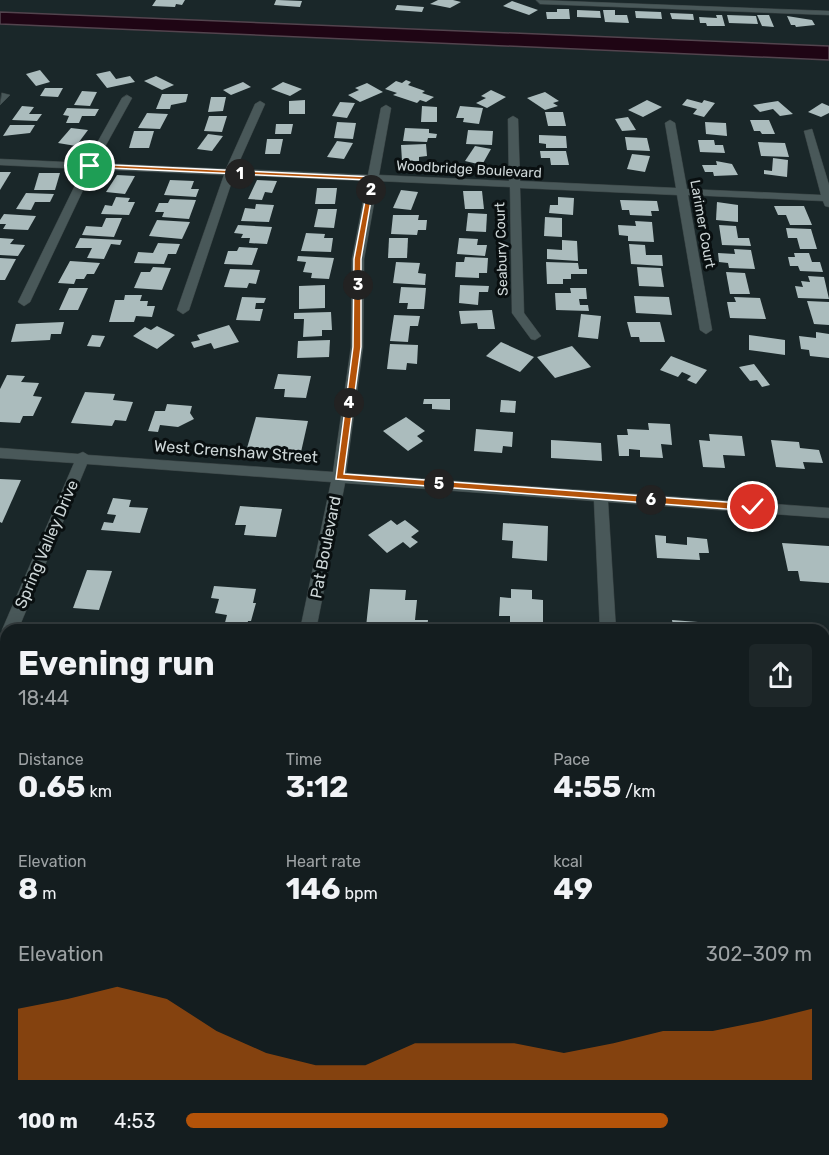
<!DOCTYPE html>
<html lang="en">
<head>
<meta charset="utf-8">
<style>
  :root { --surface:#141d1f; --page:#1d2628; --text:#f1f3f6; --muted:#9da2a4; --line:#333b3d; --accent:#b45309 }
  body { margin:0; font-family:Rubik,sans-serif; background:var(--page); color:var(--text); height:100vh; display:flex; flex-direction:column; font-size:22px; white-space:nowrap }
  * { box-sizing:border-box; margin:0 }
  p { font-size:20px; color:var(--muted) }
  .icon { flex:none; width:33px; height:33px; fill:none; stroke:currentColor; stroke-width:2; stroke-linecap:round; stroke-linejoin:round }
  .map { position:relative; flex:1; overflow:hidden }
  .details { position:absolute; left:0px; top:624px; width:830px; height:531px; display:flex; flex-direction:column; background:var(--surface); border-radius:18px 18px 0 0; box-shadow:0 3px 15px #0003,0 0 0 2px var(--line) }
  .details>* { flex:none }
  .pin { position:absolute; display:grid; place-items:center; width:51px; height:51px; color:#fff; margin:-26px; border:3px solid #fff; border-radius:50%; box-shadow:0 2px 6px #0007 }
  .km { position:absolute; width:30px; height:30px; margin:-15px; border-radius:50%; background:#222; color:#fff; font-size:16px; line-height:30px; text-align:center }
  .round { display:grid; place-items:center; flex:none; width:63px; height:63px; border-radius:6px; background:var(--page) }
  .summary { display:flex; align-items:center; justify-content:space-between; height:102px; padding:0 18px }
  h1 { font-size:33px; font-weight:700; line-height:45px }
  .figures { display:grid; grid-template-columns:repeat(3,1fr); gap:9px; height:102px; padding:6px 18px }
  .figures div { display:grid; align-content:center }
  .figures b { font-size:30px; font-weight:700 }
  .figures small { font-size:16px; font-weight:400 }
  .figures p { font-size:16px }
  .chart { height:168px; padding:12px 18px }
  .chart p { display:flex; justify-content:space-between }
  .chart svg { width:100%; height:108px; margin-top:6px; fill:var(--accent); opacity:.7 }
  ul { padding:0 18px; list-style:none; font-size:20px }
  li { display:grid; grid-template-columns:96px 72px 1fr; align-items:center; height:45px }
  li i { height:15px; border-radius:8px; background:var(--accent) }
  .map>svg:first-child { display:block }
</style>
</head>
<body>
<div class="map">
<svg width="829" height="1155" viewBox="0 0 829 1155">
  <rect width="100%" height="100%" fill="#1a2729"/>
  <polygon fill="#1f0514" stroke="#53444e" stroke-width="1.5" points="0,12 829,46 829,60 0,24"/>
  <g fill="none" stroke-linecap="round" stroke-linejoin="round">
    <g stroke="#53444e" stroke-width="6">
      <polyline points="0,827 6,827"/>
      <polyline points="2,1155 6,1142"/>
    </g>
  </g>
  <g fill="#abbcbd">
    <polygon points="156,0 185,0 182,5 176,4 175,7 152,6"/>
    <polygon points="276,0 278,0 302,1 300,7 274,5"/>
    <polygon points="438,0 453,0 461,2 450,8 430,4"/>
    <polygon points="512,1 538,10 529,15 503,6"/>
    <polygon points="397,5 424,7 422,12 395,10"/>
    <polygon points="557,9 569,9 570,19 547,19 546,12 557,12"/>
    <polygon points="577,10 600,11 601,18 577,17"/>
    <polygon points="603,10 615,10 615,15 627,15 629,23 605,22"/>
    <polygon points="635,11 661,12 662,19 636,18"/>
    <polygon points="670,13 693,14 694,20 672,19"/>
    <polygon points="716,15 722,15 725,26 707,26 706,23 700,23 699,17 717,18"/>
    <polygon points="727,15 756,16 758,24 729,23"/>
    <polygon points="757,15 769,15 774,27 762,26"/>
    <polygon points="787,16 812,20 815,25 796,27 795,25 791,25"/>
    <polygon points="40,70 50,82 36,86 26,74"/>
    <polygon points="110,71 116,79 130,76 135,82 107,88 96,74"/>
    <polygon points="156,76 174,85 162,90 144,81"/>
    <polygon points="406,80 411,82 408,85 425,91 422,93 434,97 426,102 420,100 417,103 393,95 397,93 385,89 396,81 402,83"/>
    <polygon points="243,82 251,87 231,95 223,90"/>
    <polygon points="283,82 302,89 290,96 271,89"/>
    <polygon points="367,83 383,92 360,102 348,95 359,90 355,88"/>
    <polygon points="45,88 63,88 58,97 40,96"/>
    <polygon points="491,90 506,97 487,108 476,103 486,98 481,96"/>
    <polygon points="82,91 97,92 90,106 74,105"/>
    <polygon points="545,92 559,101 553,103 558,106 545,110 527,98"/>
    <polygon points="162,94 188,94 186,102 171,105 170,109 156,109"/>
    <polygon points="211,97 226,97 223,111 208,112"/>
    <polygon points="687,99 702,103 704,100 715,103 704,117 693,114 697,109 682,105"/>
    <polygon points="305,100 305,114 289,114 289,101"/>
    <polygon points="647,100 662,107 643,117 628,110"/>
    <polygon points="778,101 793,114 780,116 773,109 760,112 753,105"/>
    <polygon points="340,102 355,103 347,118 332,116"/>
    <polygon points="822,103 829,106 829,113 821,117 808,112"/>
    <polygon points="22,106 34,107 29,114 42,114 37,121 12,120"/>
    <polygon points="422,106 437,107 437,122 421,122"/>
    <polygon points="460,106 483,108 479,124 463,122 464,118 456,118"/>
    <polygon points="67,108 99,109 95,116 82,116 79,123 66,123 69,116 63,115"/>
    <polygon points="545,112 563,112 566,126 548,126"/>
    <polygon points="147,113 168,114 160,129 138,128"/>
    <polygon points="209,116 227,116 222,132 204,131"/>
    <polygon points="628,117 636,130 622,131 615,119"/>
    <polygon points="750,120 769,120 775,134 762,134 760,131 754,131"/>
    <polygon points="337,122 356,123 353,139 334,138"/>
    <polygon points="705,122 726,123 727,136 706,134"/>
    <polygon points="276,124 293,124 291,134 275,134"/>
    <polygon points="10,125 35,125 30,133 3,136"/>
    <polygon points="71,128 88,130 76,146 58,143"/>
    <polygon points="405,128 429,129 429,133 437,134 436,138 428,138 427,142 403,141"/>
    <polygon points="468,130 493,131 492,145 466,144"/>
    <polygon points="134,131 154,131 149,148 129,148"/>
    <polygon points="208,134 223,136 212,151 197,149"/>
    <polygon points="539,135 566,136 567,148 546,148 546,144 539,143"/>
    <polygon points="625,137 647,138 650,151 627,150"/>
    <polygon points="267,139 283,139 280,154 265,154"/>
    <polygon points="698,140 714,140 715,145 723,145 725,153 700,152"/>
    <polygon points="337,141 353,143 344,159 327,157"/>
    <polygon points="758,142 785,143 789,157 761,156"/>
    <polygon points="426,144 427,156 419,157 419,161 402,161 401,145"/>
    <polygon points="475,146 491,149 482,165 465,161"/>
    <polygon points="540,151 566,151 569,165 551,165 550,158 541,158"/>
    <polygon points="632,154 650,156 645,172 627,169"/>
    <polygon points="773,158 788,160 787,177 764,174 764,170 772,171"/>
    <polygon points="716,161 732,164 738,175 714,176 713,172 705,172 702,165 717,165"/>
    <polygon points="0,172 11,172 0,190"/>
    <polygon points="39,173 60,173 55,190 34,190"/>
    <polygon points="117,175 135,176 125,194 106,192"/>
    <polygon points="170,180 194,181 191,189 199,189 196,197 164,195"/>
    <polygon points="257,180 277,181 272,193 265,192 262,200 248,199"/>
    <polygon points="317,188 337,188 335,204 315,204"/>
    <polygon points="401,190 418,192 411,210 393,208"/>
    <polygon points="463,191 482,191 484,209 465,209"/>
    <polygon points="26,193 54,194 50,202 35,202 31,210 16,209"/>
    <polygon points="116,197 130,198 128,202 135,202 129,215 101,214 105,205 112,206"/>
    <polygon points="558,197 574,198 573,215 549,213 550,205 558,205"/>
    <polygon points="170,199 196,200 189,219 162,217 164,212 155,212 159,203 168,203"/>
    <polygon points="620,200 657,201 659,211 651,211 652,216 630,215 629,210 622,210"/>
    <polygon points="717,202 738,205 738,222 716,220"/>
    <polygon points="256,204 274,205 269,222 241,221 245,208 255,209"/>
    <polygon points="774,206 804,206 812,225 790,225 786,215 778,215"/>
    <polygon points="318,209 337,209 334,228 314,227"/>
    <polygon points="468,213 487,214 486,232 466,231"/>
    <polygon points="4,214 36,216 28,230 3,229 6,224 0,224 0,220"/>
    <polygon points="393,215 419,215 418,220 427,220 426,230 418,230 417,235 391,234"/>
    <polygon points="545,217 562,218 562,237 544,236"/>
    <polygon points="106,218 122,218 114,237 82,235 86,226 102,227"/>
    <polygon points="157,220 190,222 182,239 149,236"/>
    <polygon points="635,221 652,222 654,242 628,241 628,236 619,235 618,225 636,226"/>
    <polygon points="238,225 272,227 267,244 249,243 250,238 241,238 243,234 234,233"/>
    <polygon points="719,225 736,226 738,238 749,238 751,246 722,245"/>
    <polygon points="786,228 811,229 817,249 800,249 797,238 788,238"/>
    <polygon points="306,233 325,234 324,238 333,238 331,252 301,251"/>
    <polygon points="0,238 14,239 10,244 25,245 18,256 0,255"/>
    <polygon points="80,238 122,240 120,245 111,244 104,259 87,258 92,248 75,248"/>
    <polygon points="389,238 408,238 407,258 388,258"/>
    <polygon points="459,238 478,239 477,245 487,245 485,256 457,254"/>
    <polygon points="562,240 577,241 578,261 547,259 547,249 562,250"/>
    <polygon points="158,243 180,244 176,254 168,254 164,264 134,263 138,252 153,253"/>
    <polygon points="629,244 645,245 646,255 662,255 663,266 631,264"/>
    <polygon points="239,247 258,248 252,265 224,264 228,251 237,251"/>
    <polygon points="734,249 751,250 755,269 729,268 728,263 719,262 718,253 735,254"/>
    <polygon points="794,253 809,253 812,262 820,262 823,272 800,271 798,266 790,266 788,257 795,257"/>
    <polygon points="298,256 334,258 329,279 311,278 312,273 303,272 306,262 297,261"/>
    <polygon points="465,257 488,258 487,273 479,273 479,278 455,277 456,262 464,262"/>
    <polygon points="0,258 16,259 5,280 0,280"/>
    <polygon points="70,261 100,263 94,274 87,274 84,279 76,279 74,284 58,283"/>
    <polygon points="396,262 420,263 418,273 426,274 425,285 393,283"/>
    <polygon points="546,262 578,263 579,269 587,269 587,274 571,274 571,279 563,279 563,284 547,284"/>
    <polygon points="153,267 171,268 162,290 134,288 141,272 150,272"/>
    <polygon points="637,267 661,268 664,287 639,286"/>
    <polygon points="230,269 260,270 256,284 249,283 247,288 224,287"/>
    <polygon points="726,272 745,273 750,294 730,294"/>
    <polygon points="808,276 824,277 829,299 798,298 795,286 803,287 801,281 810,282"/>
    <polygon points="325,285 325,308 299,309 299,286"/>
    <polygon points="460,285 489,286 488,292 479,292 478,305 459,303"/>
    <polygon points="401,287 426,288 424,309 407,309 408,303 399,303"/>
    <polygon points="69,288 88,288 78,310 59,310"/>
    <polygon points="570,288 586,288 587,299 579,299 580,305 588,305 589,311 556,310 555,293 571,293"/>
    <polygon points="125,295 142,295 140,301 148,301 147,306 155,306 152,317 136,316 134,322 109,322 115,300 124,300"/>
    <polygon points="634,296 669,297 672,315 636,313"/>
    <polygon points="242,297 266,298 264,303 256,303 255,309 263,309 260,321 236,320"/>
    <polygon points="734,297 760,298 766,319 730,318 727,302 736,302"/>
    <polygon points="807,301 829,302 829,325 814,324"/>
    <polygon points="492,310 495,329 478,329 477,323 461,324 459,311"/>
    <polygon points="331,312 332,330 322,330 322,336 303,337 304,319 294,319 294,313"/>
    <polygon points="581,314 601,316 598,339 578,337"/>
    <polygon points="394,315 420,316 418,326 410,326 408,342 390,341"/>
    <polygon points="64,322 61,334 51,334 50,340 11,342 16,324"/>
    <polygon points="627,322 660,322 665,342 640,342 639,337 631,337"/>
    <polygon points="229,325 239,342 214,349 211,343 194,348 191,342 200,340 197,335"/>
    <polygon points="157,326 175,335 157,349 133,336 145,327 151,330"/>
    <polygon points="816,332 829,334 829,358 810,356 809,350 801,349 799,336 816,338"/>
    <polygon points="92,335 105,336 100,347 87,346"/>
    <polygon points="749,335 785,340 785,355 749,350"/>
    <polygon points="330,340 329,357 297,358 298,341"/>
    <polygon points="501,342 534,357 520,372 486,356"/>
    <polygon points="390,344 418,345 417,364 407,363 406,370 387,369"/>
    <polygon points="572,346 591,367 555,378 537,357"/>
    <polygon points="671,356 707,370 696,384 687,380 691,376 682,372 678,377 660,370"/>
    <polygon points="754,364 770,385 762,387 757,380 750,381 739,367"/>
    <polygon points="278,374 311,376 306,398 284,397 285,389 274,389"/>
    <polygon points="7,375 25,376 21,382 39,383 33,396 42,397 33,416 23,416 20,423 0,422 0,389"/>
    <polygon points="85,392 115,394 113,400 133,402 126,421 115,420 112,426 71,423"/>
    <polygon points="424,399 450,399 450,410 432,409 432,404 423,404"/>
    <polygon points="501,400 516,401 515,413 500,412"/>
    <polygon points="167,404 192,406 190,413 194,419 178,427 160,425 158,432 148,431 155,411 165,411"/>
    <polygon points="256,417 308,421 301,452 247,448"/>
    <polygon points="406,417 425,431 417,436 423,441 408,451 383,431"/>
    <polygon points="648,423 670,424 672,445 661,444 663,458 640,457 640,450 629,449 629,456 619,456 617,435 628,435 627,429 649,430"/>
    <polygon points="476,429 513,432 512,447 503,446 502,453 474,451"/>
    <polygon points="709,434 742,436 745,456 723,455 725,468 703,467 699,440 710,441"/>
    <polygon points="551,440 601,443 602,461 551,458"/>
    <polygon points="771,440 799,442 800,448 819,450 823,463 803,462 805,469 776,467"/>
    <polygon points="0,479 21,480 2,523 0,522"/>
    <polygon points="113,498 131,500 129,507 148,508 140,533 101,530 104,522 113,523 116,515 107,514"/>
    <polygon points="240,506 282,509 276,537 244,535 246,525 235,525"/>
    <polygon points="391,520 397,525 405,520 419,531 411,537 418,542 410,548 403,542 387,553 368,535"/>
    <polygon points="503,523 548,526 547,561 512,558 513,541 502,540"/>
    <polygon points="655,535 666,536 666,543 687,545 687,537 707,539 709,553 699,553 700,560 657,558"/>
    <polygon points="782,543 829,546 829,583 800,581 798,571 788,571"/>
    <polygon points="87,570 112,571 99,610 73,608"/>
    <polygon points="214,586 256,589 253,603 256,603 251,621 248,621 246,630 223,630 227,615 215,613 219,599 211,598"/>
    <polygon points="370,589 406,590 405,600 417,600 415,620 428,620 427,630 366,627"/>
    <polygon points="511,589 532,590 532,599 543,600 543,628 510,626 510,616 499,616 500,597 511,598"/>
    <polygon points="672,620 698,622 699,630 674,630"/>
    <polygon points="824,650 829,650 829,682 824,681"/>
    <polygon points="6,749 6,789 0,789 0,765"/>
    <polygon points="0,875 6,875 6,911 2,921 0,921"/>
    <polygon points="0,946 6,946 1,969 0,968"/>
    <polygon points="824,1074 828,1075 829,1116 824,1115"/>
    <polygon points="55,1149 86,1149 85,1154"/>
    <polygon points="269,1149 349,1149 349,1155 268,1155"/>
    <polygon points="403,1149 419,1151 419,1149 500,1149 500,1155 402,1155"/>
    <rect x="606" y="1149" width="35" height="6"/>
  </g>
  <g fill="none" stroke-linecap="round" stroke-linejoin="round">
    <g stroke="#394344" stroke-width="1">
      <g id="minor">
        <polygon points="536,0 829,11 829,15 540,4"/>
        <polygon points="2,93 10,95 0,105"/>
        <polygon points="127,95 132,98 96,163 226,169 255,104 260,101 265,104 236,169 368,175 381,108 386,105 391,108 379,175 509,181 508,119 513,116 518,119 520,181 676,188 665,123 670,120 675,123 687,189 821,195 804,131 812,129 829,185 829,207 825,206 823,201 688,195 712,330 706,334 700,330 677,195 520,188 524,313 541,336 535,340 531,339 512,313 510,187 378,181 364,259 363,347 346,473 829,508 829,518 608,502 616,630 600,630 594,501 345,483 316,630 300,630 331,482 87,464 18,630 6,630 6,656 0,659 0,634 3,632 2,630 74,463 0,458 0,448 78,454 83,452 88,455 333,472 351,347 352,259 367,181 234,175 189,310 183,314 177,310 224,175 93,169 30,302 24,306 18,302 83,169 0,165 0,159 86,163 122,98"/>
        <rect x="824" y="817" width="5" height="16"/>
        <polygon points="192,1149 214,1149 213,1155 191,1155"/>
      </g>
    </g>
    <use href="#minor" fill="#495859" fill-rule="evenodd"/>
  </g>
  <polygon fill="#b45309" stroke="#fff" stroke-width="1.5" points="90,164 375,177 361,259 361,347 344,474 753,504 758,507 753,511 336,479 353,347 354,259 369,180 88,167"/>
  <g text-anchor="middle" stroke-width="6" stroke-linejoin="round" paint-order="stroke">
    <g font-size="14" fill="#cdd6d7" stroke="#090f10">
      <text transform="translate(469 169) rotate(3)" y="5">Woodbridge Boulevard</text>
      <text transform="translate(703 224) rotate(80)" y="5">Larimer Court</text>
      <text transform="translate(501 249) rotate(-92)" y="5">Seabury Court</text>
    </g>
    <g font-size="16" fill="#cdd6d7" stroke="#090f10">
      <text transform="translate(236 451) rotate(4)" y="6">West Crenshaw Street</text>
      <text transform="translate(46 544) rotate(-67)" y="6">Spring Valley Drive</text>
      <text transform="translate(325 547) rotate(-79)" y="6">Pat Boulevard</text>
    </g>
  </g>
</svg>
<div class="pin" style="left:90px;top:166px;background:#1e9e55"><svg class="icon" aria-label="arrive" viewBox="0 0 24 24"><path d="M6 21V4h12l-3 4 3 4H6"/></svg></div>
<div class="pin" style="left:753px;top:507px;background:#d93025"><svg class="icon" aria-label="check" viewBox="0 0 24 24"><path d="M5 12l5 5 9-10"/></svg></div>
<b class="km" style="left:240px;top:174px">1</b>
<b class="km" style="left:371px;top:190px">2</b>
<b class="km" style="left:358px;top:285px">3</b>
<b class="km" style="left:349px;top:403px">4</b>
<b class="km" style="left:439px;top:484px">5</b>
<b class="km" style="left:651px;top:500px">6</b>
<section class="details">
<div class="summary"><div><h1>Evening run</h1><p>18:44</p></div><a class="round"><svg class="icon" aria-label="share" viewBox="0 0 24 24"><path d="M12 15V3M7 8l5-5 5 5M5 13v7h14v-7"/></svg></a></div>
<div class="figures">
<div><p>Distance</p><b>0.65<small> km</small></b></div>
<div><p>Time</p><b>3:12</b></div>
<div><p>Pace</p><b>4:55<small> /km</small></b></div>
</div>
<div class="figures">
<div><p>Elevation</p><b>8<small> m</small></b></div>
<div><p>Heart rate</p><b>146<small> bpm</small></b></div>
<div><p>kcal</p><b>49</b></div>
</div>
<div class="chart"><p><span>Elevation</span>302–309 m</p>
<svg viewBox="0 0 160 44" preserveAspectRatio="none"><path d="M0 44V15L10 11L20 6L30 11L40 24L50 33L60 38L70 38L80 29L90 29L100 29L110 33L120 29L130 24L140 24L150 20L160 15V44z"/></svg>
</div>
<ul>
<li><b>100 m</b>4:53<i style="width:77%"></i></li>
</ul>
</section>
</div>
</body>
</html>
